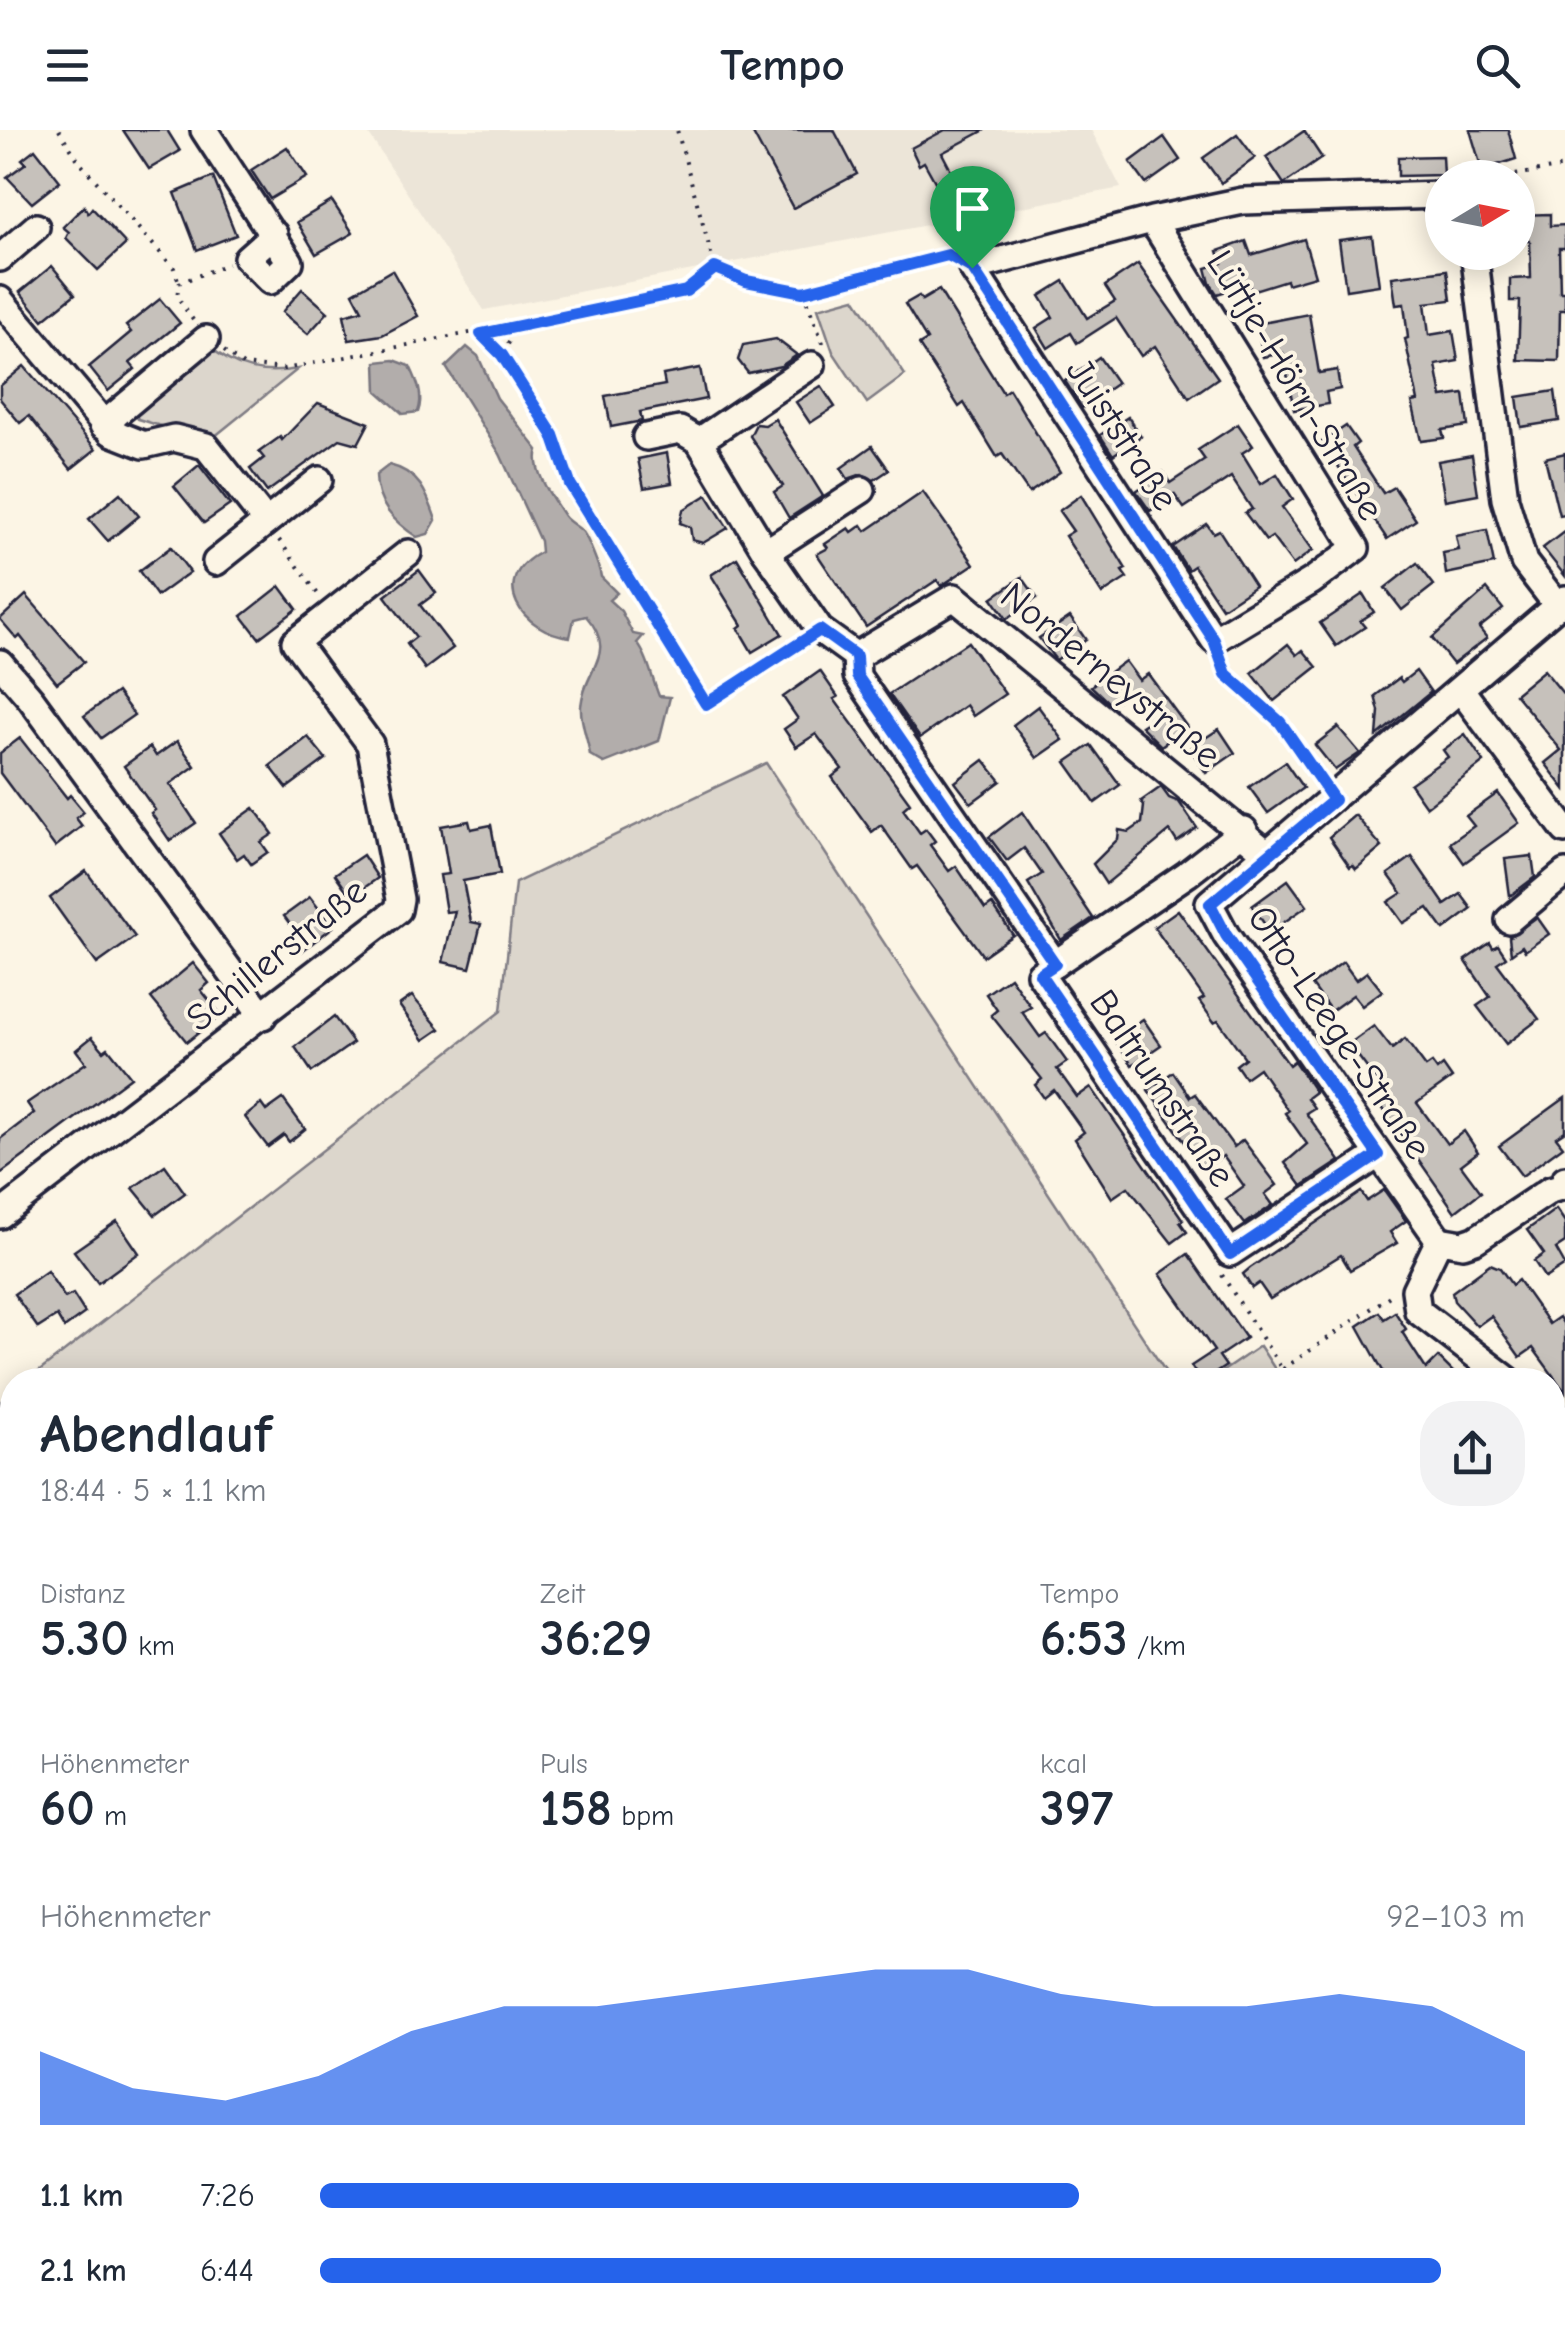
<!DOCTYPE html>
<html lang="de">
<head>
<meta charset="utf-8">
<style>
  :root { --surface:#fff; --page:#f2f2f3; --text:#1f2937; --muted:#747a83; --accent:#2563eb }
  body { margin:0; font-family:"Comic Neue",sans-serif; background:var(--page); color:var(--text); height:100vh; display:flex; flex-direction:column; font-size:38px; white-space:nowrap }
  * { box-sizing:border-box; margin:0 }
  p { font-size:32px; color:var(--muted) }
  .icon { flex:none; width:55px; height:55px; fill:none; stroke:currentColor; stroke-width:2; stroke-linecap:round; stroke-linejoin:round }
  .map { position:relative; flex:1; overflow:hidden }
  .sheet { position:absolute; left:0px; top:1238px; width:1565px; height:962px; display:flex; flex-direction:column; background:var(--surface); border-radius:40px 40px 0 0; box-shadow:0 5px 25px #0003 }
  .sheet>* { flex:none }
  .needle { width:65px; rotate:80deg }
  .fabs { position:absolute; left:1425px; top:30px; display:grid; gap:20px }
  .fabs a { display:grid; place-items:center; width:110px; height:110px; border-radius:50%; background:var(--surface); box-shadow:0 5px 25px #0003; font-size:50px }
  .pin { position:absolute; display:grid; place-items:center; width:85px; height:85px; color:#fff; margin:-102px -42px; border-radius:50% 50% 50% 0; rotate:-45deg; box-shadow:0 0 10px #0007 }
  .pin .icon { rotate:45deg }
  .round { display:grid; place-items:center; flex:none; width:105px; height:105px; border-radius:40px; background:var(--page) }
  .overview { display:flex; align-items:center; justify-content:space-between; height:170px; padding:0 40px }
  h1 { font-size:55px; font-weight:800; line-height:75px }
  .stats { display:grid; grid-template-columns:repeat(3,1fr); gap:15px; height:170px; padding:10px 40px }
  .stats div { display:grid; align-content:center }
  .stats b { font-size:50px; font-weight:800 }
  .stats small { font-size:28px; font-weight:400 }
  .stats p { font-size:28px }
  .chart { height:280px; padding:20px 40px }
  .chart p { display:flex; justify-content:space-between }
  .chart svg { width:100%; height:180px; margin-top:10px; fill:var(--accent); opacity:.7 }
  ul { padding:0 40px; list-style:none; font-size:32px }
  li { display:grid; grid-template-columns:160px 120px 1fr; align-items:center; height:75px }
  li i { height:25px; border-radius:12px; background:var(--accent) }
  header { display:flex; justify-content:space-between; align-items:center; height:130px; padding:0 40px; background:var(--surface); font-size:45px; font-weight:800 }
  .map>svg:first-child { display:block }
</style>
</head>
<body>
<header><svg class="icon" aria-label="menu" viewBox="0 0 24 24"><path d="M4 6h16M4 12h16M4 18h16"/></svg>Tempo<svg class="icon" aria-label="search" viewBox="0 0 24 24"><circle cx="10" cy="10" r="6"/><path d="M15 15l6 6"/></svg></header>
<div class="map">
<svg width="1565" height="2199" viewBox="0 0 1565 2199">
  <rect width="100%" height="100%" fill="#fcf5e5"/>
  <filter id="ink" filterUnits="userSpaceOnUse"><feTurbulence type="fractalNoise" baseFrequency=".01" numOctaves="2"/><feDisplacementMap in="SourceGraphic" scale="20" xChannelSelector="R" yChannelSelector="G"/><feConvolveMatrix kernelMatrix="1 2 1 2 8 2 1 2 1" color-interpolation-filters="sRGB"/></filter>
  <g filter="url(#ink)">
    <polygon fill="#ece5d8" points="366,0 1091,0 1121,58 484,180"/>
    <g fill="#dcd6cc" stroke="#7f7c84" stroke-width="2.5">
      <polygon points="855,168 905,245 867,273 833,222 818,178"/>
      <path d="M208,215C235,240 263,245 298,239L209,311L138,289L131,278Z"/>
      <polygon points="766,633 1171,1250 28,1250 501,881 515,753"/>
      <polygon points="1260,1216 1282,1250 1210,1250"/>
      <polygon points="12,1262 12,1752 0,1761 0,1272"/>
      <polygon points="1553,1434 1565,1444 1565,2199 7,2199 0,2187 0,2118 12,2109 12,2188 1552,2188"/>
    </g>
    <g fill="#b2adab" stroke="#78757e" stroke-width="2.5">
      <path d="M467,217L478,226L497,268L538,320C531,340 553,369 564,386C569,393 578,396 583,402C588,409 600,438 601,447L617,463L609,470L621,481L633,504L643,506L637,513C648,526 652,549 659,566L670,567L659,611L604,633L590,625C588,609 580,593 581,576C585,537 619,524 586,486L574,489L570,507C522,502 486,450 541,422L540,411L500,324L446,237Z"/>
      <path d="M394,230L410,236C417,251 424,265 418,282L403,284L377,261L376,232Z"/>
      <path d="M389,335C419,342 427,363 436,390L428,404L417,407C394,392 376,374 376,345Z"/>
    </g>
    <g fill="#c6c1bb" stroke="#22223b" stroke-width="2.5">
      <polygon points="123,0 167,0 180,21 149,39"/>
      <polygon points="751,0 834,0 857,44 793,78"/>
      <polygon points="945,0 985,0 942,23 955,48 938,57 924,32 919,35 911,18"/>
      <polygon points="1470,0 1508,0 1516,29 1482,40"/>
      <polygon points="1304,1 1322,28 1284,54 1266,27"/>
      <polygon points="1237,4 1255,28 1221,53 1203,28"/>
      <polygon points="1164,7 1180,30 1146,54 1130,32"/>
      <polygon points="287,17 307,47 270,69 251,40"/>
      <polygon points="35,19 60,51 32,73 7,47 26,33 22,29"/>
      <polygon points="1442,26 1443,45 1398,46 1398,27"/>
      <polygon points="213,47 236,105 197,120 175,63"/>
      <polygon points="332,71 353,103 316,124 297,92"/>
      <polygon points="84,76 88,83 92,78 126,114 98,140 66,108 69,102 63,97"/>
      <polygon points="1550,84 1550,96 1565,95 1565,118 1559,118 1560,162 1565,162 1565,180 1560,180 1559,231 1518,230 1520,171 1510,171 1510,149 1531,148 1530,111 1518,111 1518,85"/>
      <polygon points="1372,106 1379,155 1346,160 1339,110"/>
      <polygon points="1304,109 1315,146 1287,154 1286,150 1251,161 1249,154 1217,164 1210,153 1206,138 1222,133 1218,121 1246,111 1251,125"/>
      <polygon points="1138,134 1218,248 1189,268 1155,216 1141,226 1116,188 1077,213 1071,203 1048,218 1036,198 1053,187 1040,166 1064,151 1087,188 1115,171 1105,156"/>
      <polygon points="52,136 75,164 43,190 20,162"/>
      <polygon points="392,140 418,186 382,205 349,210 344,185 362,180 353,163"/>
      <polygon points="1447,140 1451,170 1425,173 1429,205 1453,201 1458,231 1436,235 1442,267 1464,264 1468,296 1442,300 1444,308 1421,311 1412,272 1418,271 1405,209 1408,208 1404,174 1396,175 1392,147"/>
      <polygon points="302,159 328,182 308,204 282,182"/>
      <polygon points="939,160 1003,263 1009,259 1060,342 1029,363 1002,324 997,327 964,273 959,277 919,215 927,210 905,174 919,166 922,170"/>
      <polygon points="160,169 180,193 130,233 135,239 108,261 89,237 131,202 126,196"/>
      <polygon points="1309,184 1319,243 1337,240 1340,259 1326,262 1328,274 1294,280 1283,223 1263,227 1257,194"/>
      <polygon points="776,209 797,225 781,236 748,243 738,230 743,215"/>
      <polygon points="1099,227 1117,253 1082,278 1065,251"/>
      <polygon points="24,236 96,319 71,339 29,286 20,293 0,269 0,256"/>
      <polygon points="700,238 706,269 640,282 642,291 611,297 605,266 665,255 663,245"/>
      <polygon points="821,256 835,277 810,293 796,272"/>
      <polygon points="1555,261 1559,291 1521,297 1517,267"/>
      <polygon points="318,273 369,293 358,314 340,309 267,362 250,339 264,328 259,322 280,307 282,310"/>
      <polygon points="1128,287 1141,306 1113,325 1100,305"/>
      <polygon points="775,289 823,366 789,388 774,362 783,356 750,306 756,294 765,295"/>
      <polygon points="1238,294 1253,316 1242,323 1261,354 1277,344 1293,369 1282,377 1313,420 1293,435 1272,407 1266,411 1245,383 1252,379 1231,347 1184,378 1174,364 1150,381 1136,361 1163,342 1170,353 1205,330 1198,320"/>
      <polygon points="1346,296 1358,313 1353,317 1383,363 1394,357 1416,390 1387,409 1322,312"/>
      <polygon points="872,316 889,340 874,350 862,344 848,349 841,338"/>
      <polygon points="667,323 672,353 644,358 638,329"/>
      <polygon points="1565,323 1565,384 1559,385 1545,328"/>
      <polygon points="1472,325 1478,364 1445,370 1438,331"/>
      <polygon points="199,335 230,375 204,393 174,356"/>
      <polygon points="923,362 974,434 941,456 937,450 866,497 817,424 828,418 825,414 849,398 852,402 862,395 866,401"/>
      <polygon points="120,363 139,386 108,411 89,389"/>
      <polygon points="707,365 728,398 703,413 692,410 690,397 680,393 683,380"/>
      <polygon points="1081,365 1126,439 1122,441 1127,448 1102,464 1065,406 1073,401 1059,381"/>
      <polygon points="1207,394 1213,403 1219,400 1255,456 1222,478 1194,436 1188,440 1173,417"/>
      <polygon points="1487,400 1494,434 1446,444 1443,423 1459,420 1456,406"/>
      <polygon points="1565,401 1565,446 1543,418"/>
      <polygon points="171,417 190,442 157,466 139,441"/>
      <polygon points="737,428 782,504 752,522 738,498 742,495 711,445"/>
      <polygon points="1417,433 1434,455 1402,480 1385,458"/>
      <polygon points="419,440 436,463 420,475 453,518 425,539 407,514 416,507 385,466"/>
      <polygon points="1022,447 1037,468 1007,489 992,468"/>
      <polygon points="280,456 297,479 259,508 242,486"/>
      <polygon points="1487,459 1503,479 1479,498 1487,508 1453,534 1432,508"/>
      <polygon points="1363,464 1374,482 1360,491 1365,497 1336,516 1320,493"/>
      <polygon points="26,465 84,532 57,553 20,506 17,509 0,489"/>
      <polygon points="1070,487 1086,510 1056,530 1039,508"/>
      <polygon points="968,512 1005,564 973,586 966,575 920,608 889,564"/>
      <polygon points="1288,514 1297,525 1303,520 1317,537 1274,571 1252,543"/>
      <polygon points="1125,531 1139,550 1148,544 1187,597 1161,616 1141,596 1150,590 1130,562 1111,575 1091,556"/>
      <polygon points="1544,540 1565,566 1565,659 1545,633 1561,620 1515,564"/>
      <polygon points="820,541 838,567 834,569 910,673 903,679 920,703 926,699 935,711 930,715 949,741 956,736 985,779 992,774 1013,805 983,826 917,736 912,739 881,695 872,702 832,647 842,639 816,604 796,617 784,599 798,589 783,567"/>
      <polygon points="1416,541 1431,562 1377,606 1379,581 1375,566 1399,548 1402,552"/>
      <polygon points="117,562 134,585 101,608 84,586"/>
      <polygon points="1038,576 1063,610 1037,628 1013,595"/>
      <polygon points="1338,597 1360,623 1335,640 1315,615"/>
      <polygon points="1219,599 1235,623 1206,643 1190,618"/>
      <polygon points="1465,604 1484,632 1426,677 1410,654 1448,627 1443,620"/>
      <polygon points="308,607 326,629 287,658 270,636"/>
      <polygon points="20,608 67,668 70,665 84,682 76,688 82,696 55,717 0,643 0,623"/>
      <polygon points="177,611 195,636 170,654 196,693 170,711 151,683 155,680 124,636 150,617 156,626"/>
      <polygon points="1091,615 1120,655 1095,673 1066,632"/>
      <polygon points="984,630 1001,651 971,673 955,652"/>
      <polygon points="1285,632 1303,658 1268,683 1249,657"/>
      <polygon points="1161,657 1169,668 1179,672 1197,698 1177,712 1170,701 1106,754 1093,734 1118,709 1119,700 1129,702 1142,693 1144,676 1141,671"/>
      <polygon points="1498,663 1519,693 1464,733 1450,713 1474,696 1466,686"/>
      <polygon points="254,678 273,704 261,712 268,722 251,734 244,724 237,729 219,703"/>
      <polygon points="1022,682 1093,788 1061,810 1028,753 1042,744 1024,718 1007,731 989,707"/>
      <polygon points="1355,685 1382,717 1356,739 1353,735 1350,737 1329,707"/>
      <polygon points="469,691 471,699 491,695 500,744 463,751 471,792 481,794 470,838 443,832 455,781 446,782 440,745 449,744 441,696"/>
      <polygon points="363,725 378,748 351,767 335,744"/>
      <polygon points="1532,726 1535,747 1510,766 1505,729"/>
      <polygon points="1412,727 1445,775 1461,764 1472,779 1444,800 1428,778 1403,793 1388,772 1402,763 1388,744"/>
      <polygon points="86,741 135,807 97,834 50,768"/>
      <polygon points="1288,750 1307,776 1270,802 1252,776"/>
      <polygon points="310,767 333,797 302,821 290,805 295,801 284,786"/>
      <polygon points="1178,780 1289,935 1294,931 1315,962 1307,968 1314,978 1306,983 1340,1031 1302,1056 1285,1033 1307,1014 1285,983 1288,981 1259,938 1245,948 1236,935 1245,928 1218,890 1214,892 1199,871 1204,868 1154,797"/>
      <polygon points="1537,787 1549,804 1525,821 1522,816 1511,824 1509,807"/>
      <polygon points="1490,813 1493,818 1498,815 1506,827 1497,833 1539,889 1506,914 1477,876 1490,867 1465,830"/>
      <polygon points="1343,832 1356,850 1367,842 1382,861 1362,876 1353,865 1331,881 1312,855"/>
      <polygon points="193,833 209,853 201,860 221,885 187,912 151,868"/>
      <polygon points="1010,847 1031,877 1022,882 1040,907 1046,903 1067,932 1057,939 1077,967 1091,957 1183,1090 1180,1092 1187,1102 1172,1113 1128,1057 1112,1068 1075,1009 1084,1002 1054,960 1044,968 1035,955 1042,949 991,885 997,880 986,864"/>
      <polygon points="412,866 440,899 424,910 399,875"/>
      <polygon points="334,887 353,913 312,942 295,917"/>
      <polygon points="1143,889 1161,915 1132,935 1114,909"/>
      <polygon points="1374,896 1392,919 1405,909 1426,937 1432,933 1437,940 1443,935 1452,948 1417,973 1447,1014 1464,1001 1478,1022 1461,1035 1481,1062 1455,1082 1370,960 1379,954 1349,914"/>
      <polygon points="92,907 104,921 108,918 131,947 0,1044 0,1009 34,983 27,973 86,933 76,920"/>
      <polygon points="1173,942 1190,967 1195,964 1234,1017 1243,1010 1277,1055 1265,1064 1273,1075 1245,1094 1226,1069 1244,1056 1223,1026 1204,1039 1148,960"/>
      <polygon points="1565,968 1565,1001 1556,1007 1563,1016 1522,1046 1499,1016"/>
      <polygon points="283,969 305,999 289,1012 284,1005 268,1017 245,987 261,974 266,981"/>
      <polygon points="165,1035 185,1063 155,1085 133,1058"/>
      <polygon points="1384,1060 1406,1091 1390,1102 1397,1113 1350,1140 1341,1125 1270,1169 1259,1153 1252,1158 1243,1144 1250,1138 1361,1062 1367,1071"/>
      <polygon points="1556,1079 1565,1092 1565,1113 1556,1119 1565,1135 1545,1148 1534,1131 1544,1124 1527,1100"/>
      <polygon points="117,1091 139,1123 98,1153 74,1121"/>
      <polygon points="1188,1124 1246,1208 1219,1226 1226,1236 1205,1250 1200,1250 1191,1236 1214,1221 1160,1144"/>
      <polygon points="1490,1134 1500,1138 1512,1155 1518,1150 1549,1194 1559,1187 1565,1196 1565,1262 1533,1218 1520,1227 1491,1186 1477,1196 1454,1171 1452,1162"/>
      <polygon points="47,1141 65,1168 73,1164 85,1183 64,1198 57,1186 38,1198 14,1164"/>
      <polygon points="1379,1182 1384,1189 1395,1182 1406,1199 1402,1202 1426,1239 1438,1227 1461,1250 1388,1250 1358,1196"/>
    </g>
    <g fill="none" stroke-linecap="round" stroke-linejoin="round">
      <g stroke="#22223b" stroke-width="32">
        <g id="minor">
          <polyline points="204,0 290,132 270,151 247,128 274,104"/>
          <polyline points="1152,90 1356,418 1312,451 1214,510 972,138 1152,90 1243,71 1442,65"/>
          <polyline points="1474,122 1505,369 1524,432 1557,475"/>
          <polyline points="0,128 36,97"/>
          <polyline points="0,170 111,302 144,315 174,308 206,316 266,392"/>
          <polyline points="812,235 699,311 766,422 820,500 856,526"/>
          <polyline points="103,295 206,209"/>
          <polyline points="646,307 680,300 699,311"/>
          <polyline points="766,422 862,360"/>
          <polyline points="216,432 319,350"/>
          <polyline points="0,533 31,569 263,886"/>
          <polyline points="1461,560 1565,700"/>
          <polyline points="1244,700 1187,744 1040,844 1230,1123 1378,1025"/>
          <polyline points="1509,790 1565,743"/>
          <polyline points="1055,834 857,546 856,526 954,467 1268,724"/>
          <polyline points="0,1085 398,780 400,769 370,614 295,512 408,423"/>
          <polyline points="1439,1110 1226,805 1209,773 1565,469"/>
          <polyline points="1508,1250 1418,1181 1415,1160 1439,1110 1463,1114 1475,1110 1550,1060 1564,1056 1565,1049"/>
          <polyline points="1552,1284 1565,1294"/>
          <polyline points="1552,1897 1565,1905"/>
          <polyline points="0,1931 12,1923"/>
        </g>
      </g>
      <g stroke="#22223b" stroke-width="4" stroke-dasharray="2.5 8" stroke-linecap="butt">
        <polyline points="59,0 80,33 174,138 179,153"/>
        <polyline points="1495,48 1565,37"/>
        <polyline points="715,138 746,151 803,162 948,125 955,129"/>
        <polyline points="803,162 825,218"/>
        <polyline points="193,190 177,167 179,153 228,134"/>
        <polyline points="481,204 502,225 518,196"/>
        <polyline points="224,221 243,235 284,239 686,161 715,138 677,0"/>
        <polyline points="502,225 553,305 570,354 706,574 803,511"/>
        <polyline points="279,410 320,467"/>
        <polyline points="1222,532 1226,543 1280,592 1320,650"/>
        <polyline points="1222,1145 1289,1250"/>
        <polyline points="1283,1239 1394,1163"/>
      </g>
      <use href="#minor" stroke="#fcf5e5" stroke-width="25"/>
    </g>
  </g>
  <g fill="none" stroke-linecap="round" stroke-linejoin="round" filter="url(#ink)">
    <g stroke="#fff" stroke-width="20">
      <polygon id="route" points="948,125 972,138 1214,510 1226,544 1280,592 1334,670 1210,774 1226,805 1378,1025 1230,1124 1040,844 1055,834 857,546 856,526 820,500 706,574 570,354 553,305 502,225 481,204 686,161 715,138 746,151 803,162"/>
    </g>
    <use href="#route" stroke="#2563eb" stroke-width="12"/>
  </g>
  <g text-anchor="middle" stroke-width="8" stroke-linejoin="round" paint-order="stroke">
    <g font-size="38" fill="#22223b" stroke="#fcf5e5">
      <text transform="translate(1296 255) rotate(59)" y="13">Lüttje-Hörn-Straße</text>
      <text transform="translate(1123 304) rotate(57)" y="13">Juiststraße</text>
      <text transform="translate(1111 545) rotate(39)" y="13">Norderneystraße</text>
      <text transform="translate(276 824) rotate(-39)" y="13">Schillerstraße</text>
      <text transform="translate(1340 902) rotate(56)" y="13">Otto-Leege-Straße</text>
      <text transform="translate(1163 958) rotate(56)" y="13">Baltrumstraße</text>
    </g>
  </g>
</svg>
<div class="fabs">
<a><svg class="needle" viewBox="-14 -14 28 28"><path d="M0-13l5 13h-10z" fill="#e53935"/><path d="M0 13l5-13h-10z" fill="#747a83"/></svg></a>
</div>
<div class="pin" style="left:972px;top:138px;background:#1e9e55"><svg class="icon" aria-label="arrive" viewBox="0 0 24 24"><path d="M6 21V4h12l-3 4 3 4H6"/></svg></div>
<section class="sheet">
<div class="overview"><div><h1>Abendlauf</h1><p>18:44 · 5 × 1.1 km</p></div><a class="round"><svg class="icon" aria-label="share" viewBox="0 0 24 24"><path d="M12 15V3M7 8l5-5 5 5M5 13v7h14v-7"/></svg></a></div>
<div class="stats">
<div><p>Distanz</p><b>5.30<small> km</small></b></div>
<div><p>Zeit</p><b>36:29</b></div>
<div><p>Tempo</p><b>6:53<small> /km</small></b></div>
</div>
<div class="stats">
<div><p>Höhenmeter</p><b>60<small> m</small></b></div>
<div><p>Puls</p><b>158<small> bpm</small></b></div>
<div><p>kcal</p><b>397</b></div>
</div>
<div class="chart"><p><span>Höhenmeter</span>92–103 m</p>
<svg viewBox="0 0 160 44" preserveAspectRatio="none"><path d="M0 44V26L10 35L20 38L30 32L40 21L50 15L60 15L70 12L80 9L90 6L100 6L110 12L120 15L130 15L140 12L150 15L160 26V44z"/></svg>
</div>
<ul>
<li><b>1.1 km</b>7:26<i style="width:63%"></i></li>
<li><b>2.1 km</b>6:44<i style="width:93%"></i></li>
</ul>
</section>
</div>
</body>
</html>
